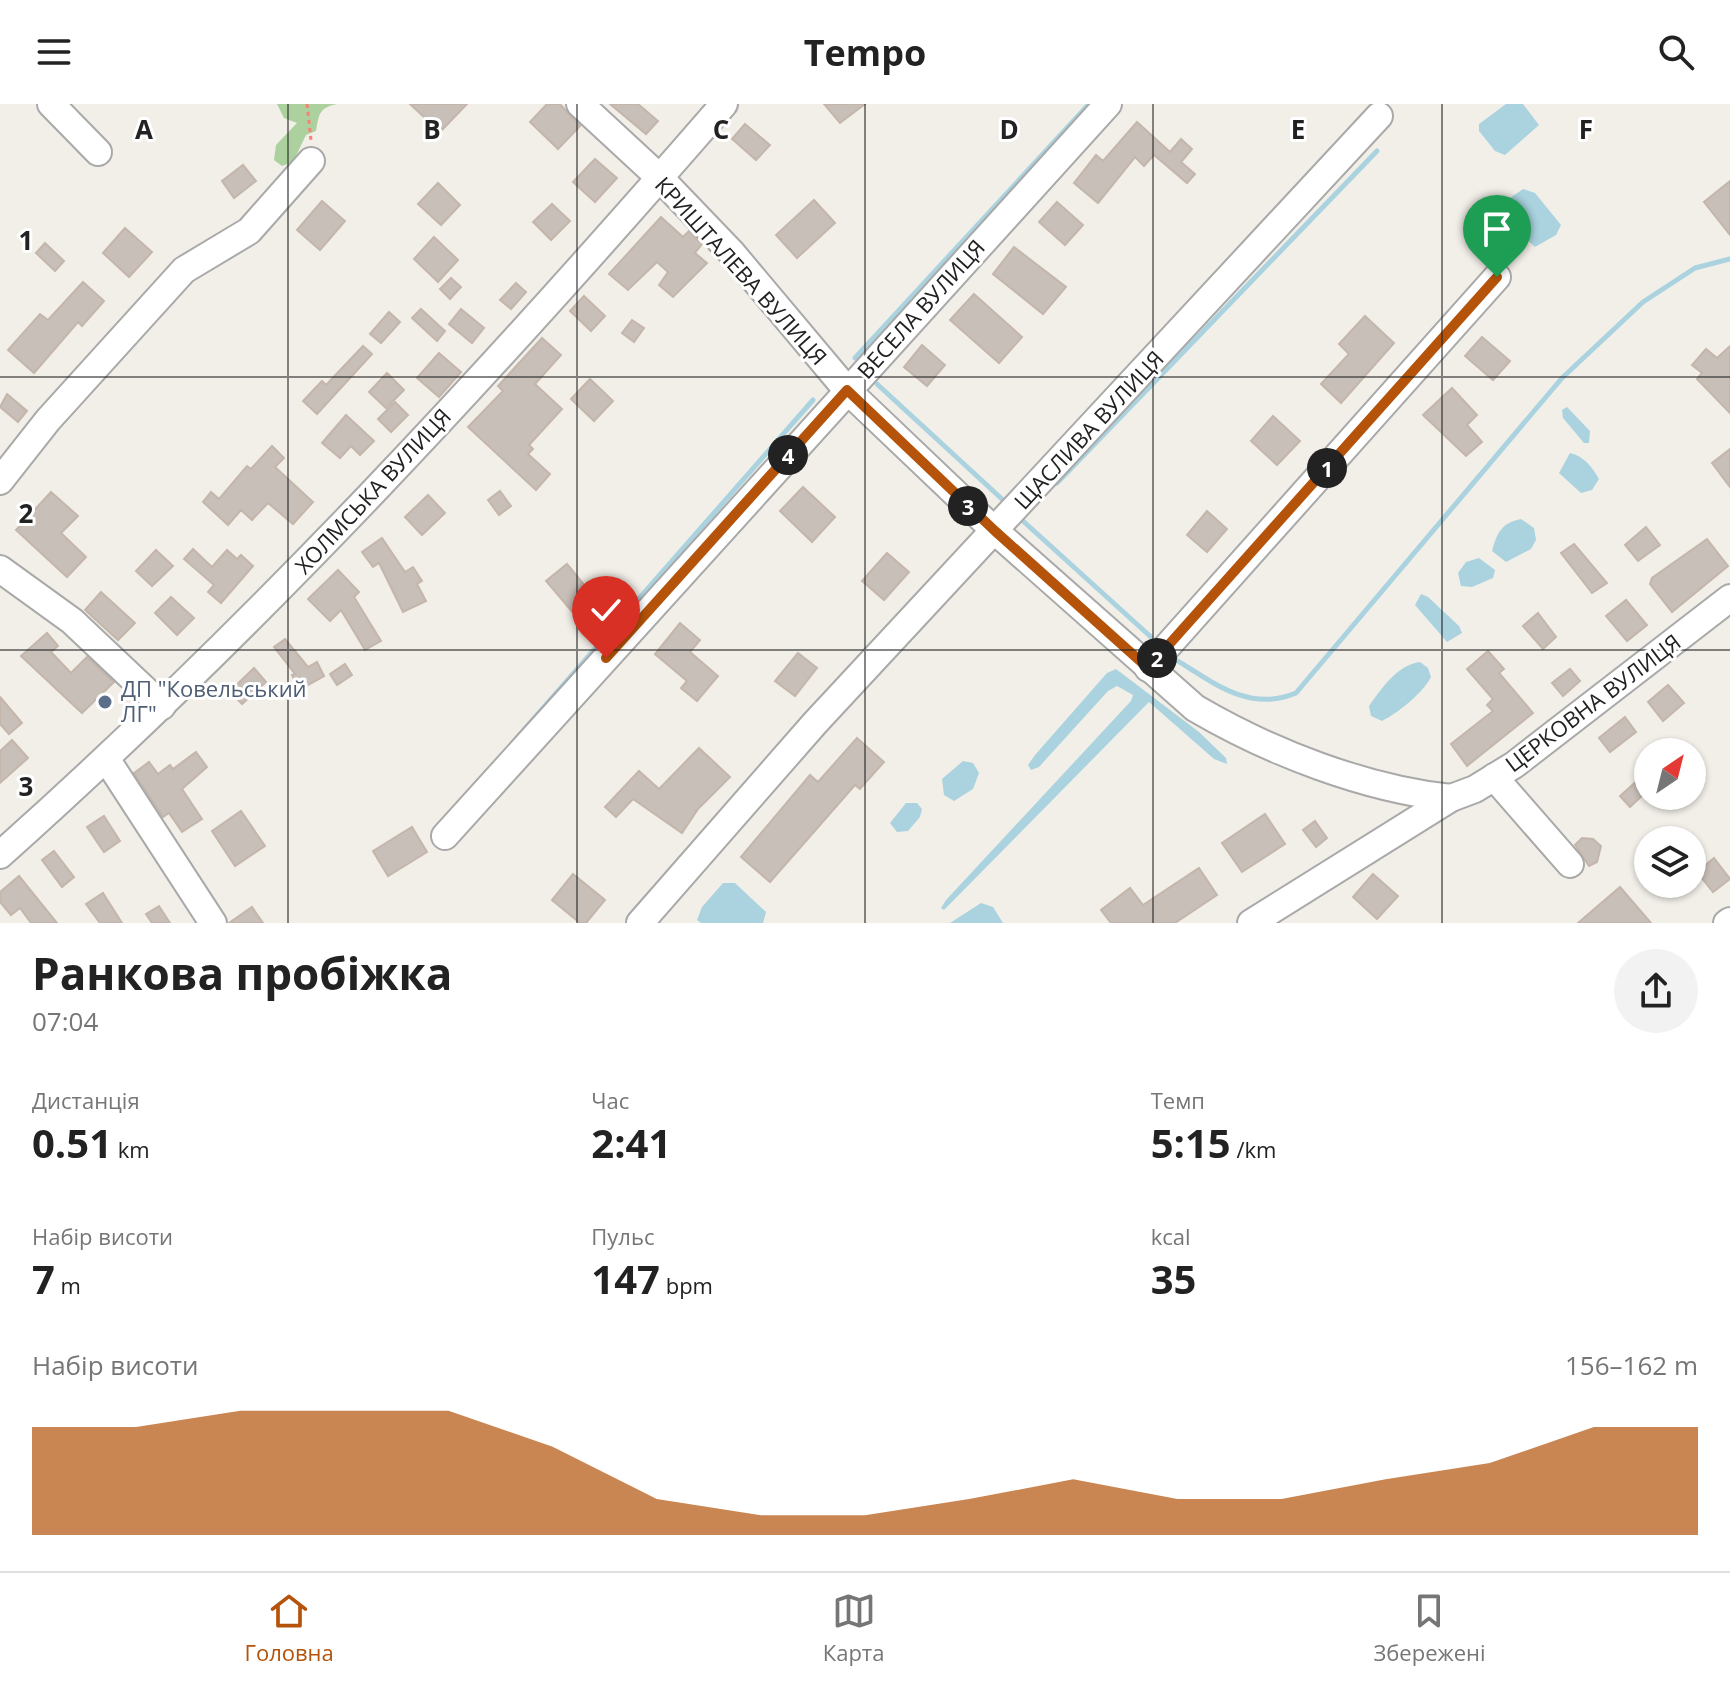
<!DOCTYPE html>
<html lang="uk">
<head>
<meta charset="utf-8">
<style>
  :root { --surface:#fff; --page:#f2f2f2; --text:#222; --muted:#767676; --line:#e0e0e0; --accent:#b45309 }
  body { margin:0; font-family:"Open Sans",sans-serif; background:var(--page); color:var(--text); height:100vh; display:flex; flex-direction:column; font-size:30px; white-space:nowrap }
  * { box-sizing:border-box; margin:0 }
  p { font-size:26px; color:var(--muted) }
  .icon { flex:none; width:44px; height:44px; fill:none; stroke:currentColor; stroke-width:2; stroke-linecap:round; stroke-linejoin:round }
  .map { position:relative; height:819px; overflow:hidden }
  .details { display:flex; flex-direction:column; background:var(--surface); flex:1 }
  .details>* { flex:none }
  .needle { width:52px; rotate:35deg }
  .controls { position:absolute; left:1634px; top:634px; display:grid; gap:16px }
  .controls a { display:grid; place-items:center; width:72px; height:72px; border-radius:50%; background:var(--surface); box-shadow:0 2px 6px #0004; font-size:40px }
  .pin { position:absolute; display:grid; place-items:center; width:68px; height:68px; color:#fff; margin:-82px -34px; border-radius:50% 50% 50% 0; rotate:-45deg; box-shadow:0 0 8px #0007 }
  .pin .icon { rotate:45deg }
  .km { position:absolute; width:40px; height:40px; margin:-20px; border-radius:50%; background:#222; color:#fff; font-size:22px; line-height:40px; text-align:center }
  .round { display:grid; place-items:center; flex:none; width:84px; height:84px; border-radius:42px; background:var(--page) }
  .head { display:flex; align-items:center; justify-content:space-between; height:136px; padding:0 32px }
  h1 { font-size:44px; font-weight:700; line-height:60px }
  .stats { display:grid; grid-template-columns:repeat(3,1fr); gap:12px; height:136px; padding:8px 32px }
  .stats div { display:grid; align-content:center }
  .stats b { font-size:40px; font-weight:700 }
  .stats small { font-size:22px; font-weight:400 }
  .stats p { font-size:22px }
  .chart { height:224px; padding:16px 32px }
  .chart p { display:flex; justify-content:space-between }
  .chart svg { width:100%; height:144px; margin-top:8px; fill:var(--accent); opacity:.7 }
  header { display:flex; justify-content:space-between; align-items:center; height:104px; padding:0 32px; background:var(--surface); font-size:36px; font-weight:700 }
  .tab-bar { display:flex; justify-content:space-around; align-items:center; height:112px; border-top:2px solid var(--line); background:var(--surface); font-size:22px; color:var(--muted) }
  .tab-bar a { display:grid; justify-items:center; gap:4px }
  .tab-bar .active { color:var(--accent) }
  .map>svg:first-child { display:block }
</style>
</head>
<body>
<header><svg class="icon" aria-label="menu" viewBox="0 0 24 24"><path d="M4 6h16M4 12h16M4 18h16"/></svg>Tempo<svg class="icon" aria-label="search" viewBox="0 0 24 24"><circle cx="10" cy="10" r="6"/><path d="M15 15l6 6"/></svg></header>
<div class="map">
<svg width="1730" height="819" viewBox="0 0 1730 819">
  <rect width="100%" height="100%" fill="#f2efe9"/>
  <path fill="#add19e" d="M277,0H337C319,4 319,10 316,27L306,31L293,58L282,62L274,56L276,41L297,19L284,14Z"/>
  <g fill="#aad3df">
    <polygon points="1506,0 1523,0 1539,21 1505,51 1495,47 1479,27 1479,20"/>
    <polygon points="1523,85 1535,89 1561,121 1556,131 1535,143 1512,122 1505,104 1510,94"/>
    <polygon points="1567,303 1590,327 1589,339 1584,339 1563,314 1562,306"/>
    <path d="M1570,349C1584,352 1592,363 1599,375L1592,386L1581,389L1559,369Z"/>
    <path d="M1521,415L1534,424L1536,436L1531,445L1506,458L1492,447C1497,428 1502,419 1521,415Z"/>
    <polygon points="1479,454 1495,466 1493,474 1472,483 1461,482 1458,469 1466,458"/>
    <polygon points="1421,490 1428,493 1459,522 1462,529 1447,538 1415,501"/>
    <path d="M1420,558L1428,564L1431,573C1423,589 1398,609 1382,617L1371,612L1369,602C1382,584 1397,561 1420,558Z"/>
    <polygon points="1116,565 1199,628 1226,654 1227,660 1214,655 1149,598 944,806 941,804 946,796 1131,597 1133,591 1117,582 1108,587 1039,663 1031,666 1028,661 1035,651 1107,569"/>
    <polygon points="963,657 973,659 979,669 973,685 954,697 944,691 942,675"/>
    <polygon points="906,699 917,699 922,705 920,713 908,727 897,728 890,719"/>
    <polygon points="723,779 735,779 766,808 763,819 701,819 697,816 702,803"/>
    <polygon points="981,799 993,803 1003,819 950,819"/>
  </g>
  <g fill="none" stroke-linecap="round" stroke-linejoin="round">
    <g stroke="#aad3df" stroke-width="5">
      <polyline points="855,254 1089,0"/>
      <polyline points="877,280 1003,396"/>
      <polyline points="1057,379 1377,47"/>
      <polyline points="1023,417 1151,533"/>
      <path d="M1178,557C1216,581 1251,608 1296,589L1562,274L1643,198L1695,164L1730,155"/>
      <polyline points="516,635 813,296"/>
    </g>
  </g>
  <g fill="#c7bfb8" stroke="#c4b6ab" stroke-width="2">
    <polygon points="410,0 467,0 440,28"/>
    <polygon points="547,0 560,0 580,22 558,45 530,18"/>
    <polygon points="610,0 638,0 658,17 646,30"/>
    <polygon points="824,0 865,0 840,19"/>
    <polygon points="1137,18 1170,48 1181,35 1192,45 1181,58 1195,70 1187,79 1154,51 1144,62 1135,53 1098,99 1074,79 1096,51 1103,57"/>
    <polygon points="745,20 770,41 756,56 732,35"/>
    <polygon points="595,55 617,74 595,98 573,78"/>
    <polygon points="243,61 256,77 234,94 222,77"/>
    <polygon points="1730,77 1730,131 1704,98"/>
    <polygon points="438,79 460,101 441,121 418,100"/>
    <polygon points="814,96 835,119 797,154 776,131"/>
    <polygon points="322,97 345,117 320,146 297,126"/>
    <polygon points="1057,98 1083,121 1065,141 1039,118"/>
    <polygon points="552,100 570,117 551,136 533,118"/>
    <polygon points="661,113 683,133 689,127 702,140 695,149 707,159 673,193 659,181 668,168 657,158 628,186 609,170"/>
    <polygon points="125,124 152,148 129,173 103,149"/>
    <polygon points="434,133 458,156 438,178 414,155"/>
    <polygon points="45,139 64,157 55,167 36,149"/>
    <polygon points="1014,143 1066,183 1043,210 993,170"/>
    <polygon points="451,174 461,183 450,195 440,185"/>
    <polygon points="83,178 104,197 82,222 78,218 34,269 8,246 40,210 48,216"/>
    <polygon points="516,179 526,188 511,205 500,196"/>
    <polygon points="974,190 1022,233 999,259 950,216"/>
    <polygon points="584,192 605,212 591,227 570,207"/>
    <polygon points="421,205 445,227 437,237 412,214"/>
    <polygon points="461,205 484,224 472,239 449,220"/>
    <polygon points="389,208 400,218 381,239 370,230"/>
    <polygon points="1365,212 1394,239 1341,299 1321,280 1349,250 1339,240"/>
    <polygon points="632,216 644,224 634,238 622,229"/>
    <polygon points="1482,233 1510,257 1493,276 1465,252"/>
    <polygon points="542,234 561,251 535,280 562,305 529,341 533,345 528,350 550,370 536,386 468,323 503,287 498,282"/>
    <polygon points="922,241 945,261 927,282 904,263"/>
    <polygon points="363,242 372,250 317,310 303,297 322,277 326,281"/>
    <polygon points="1730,242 1730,309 1697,275 1702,269 1692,261 1706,245 1717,254"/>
    <polygon points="439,249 461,268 439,293 417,274"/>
    <polygon points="387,269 404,286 386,304 369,288"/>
    <polygon points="590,275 613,297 594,317 571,295"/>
    <polygon points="1452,284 1477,311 1467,321 1482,338 1466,352 1423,311"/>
    <polygon points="7,290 27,307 18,318 0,303"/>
    <polygon points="395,298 408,311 391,328 378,315"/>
    <polygon points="346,311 374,337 360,351 351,342 340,354 322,339"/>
    <polygon points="1273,312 1300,337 1277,361 1251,337"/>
    <polygon points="272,342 284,354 275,363 313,398 293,420 268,399 252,416 241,406 228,421 203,398 211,388 219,395 247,362 251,365"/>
    <polygon points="1730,345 1730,383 1712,359"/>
    <polygon points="803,383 835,413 812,438 780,407"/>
    <polygon points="500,387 511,402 499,411 488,396"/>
    <polygon points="51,388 78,412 61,429 86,453 67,473 16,426"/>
    <polygon points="428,391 445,409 422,431 405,413"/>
    <polygon points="1207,407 1227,425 1207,448 1187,431"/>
    <polygon points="1646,423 1660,441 1638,457 1625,441"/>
    <polygon points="382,434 405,468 413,463 422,477 417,480 426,497 403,508 379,459 373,463 362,448"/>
    <polygon points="1707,435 1728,462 1672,508 1650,480 1652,474"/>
    <polygon points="1574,440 1607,479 1592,489 1561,449"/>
    <polygon points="193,445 212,463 227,446 237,455 241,451 253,462 221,499 208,488 214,481 184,455"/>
    <polygon points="156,446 173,462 152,482 136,467"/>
    <polygon points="887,449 909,468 884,496 862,477"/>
    <polygon points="567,460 595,494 574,510 546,477"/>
    <polygon points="338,466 359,488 354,493 381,537 365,546 341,506 330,517 308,495"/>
    <polygon points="101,488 135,519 118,536 85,506"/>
    <polygon points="171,493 194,514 177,531 155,509"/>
    <polygon points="1626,496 1647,521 1627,537 1606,512"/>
    <polygon points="1538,509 1556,533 1543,545 1523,522"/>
    <polygon points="680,519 700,536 690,548 718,572 697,597 681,584 687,577 655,550"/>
    <polygon points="47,529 58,542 51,548 71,569 87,553 114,578 82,609 21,552"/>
    <polygon points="285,535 308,563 317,558 324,572 299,586 292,571 295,570 274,543"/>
    <polygon points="1488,547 1504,565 1499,569 1533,609 1467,662 1451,640 1493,607 1487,601 1493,595 1467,565"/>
    <polygon points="798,549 817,564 795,592 775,577"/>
    <polygon points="345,560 352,571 337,581 330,570"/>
    <polygon points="254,564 266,578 242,600 230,587"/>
    <polygon points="1570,565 1580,577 1563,592 1552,579"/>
    <polygon points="1668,581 1684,599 1663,617 1648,598"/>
    <polygon points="0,593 22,619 9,630 0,620"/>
    <polygon points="1625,613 1636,628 1610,648 1599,634"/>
    <polygon points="857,634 884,658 860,685 855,681 770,778 741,753 810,671 818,678"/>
    <polygon points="12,636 28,654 0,679 0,647"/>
    <polygon points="699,644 730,673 698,705 682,729 633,695 616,713 605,703 639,667 659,685"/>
    <polygon points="196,648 207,663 182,685 202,715 182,728 169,709 163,713 134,669 149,658 158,670 170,661 173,665"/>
    <polygon points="1640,674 1648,686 1630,703 1620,692"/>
    <polygon points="241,707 265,742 235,762 212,727"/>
    <polygon points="1265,710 1285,740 1242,768 1222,739"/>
    <polygon points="104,712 120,737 104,748 87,723"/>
    <polygon points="1315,717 1327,734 1316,743 1303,726"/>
    <polygon points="412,723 427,748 388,772 373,747"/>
    <polygon points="1582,734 1593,735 1601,742 1597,758 1589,762 1575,741"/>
    <polygon points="54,747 74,773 62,783 42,756"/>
    <polygon points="1714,754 1730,775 1713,788 1697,768"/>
    <polygon points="1199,764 1217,791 1175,819 1111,819 1101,806 1130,784 1143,801"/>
    <polygon points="573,770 605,796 586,819 580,819 552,796"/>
    <polygon points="1373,770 1398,792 1377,815 1353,793"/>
    <polygon points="19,772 57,819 31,819 20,804 11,811 0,798 0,788"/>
    <polygon points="1620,783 1651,819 1578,819"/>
    <polygon points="103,789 122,819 100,819 86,800"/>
    <polygon points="159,802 170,819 152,819 146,810"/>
    <polygon points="252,803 263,819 229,819"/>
  </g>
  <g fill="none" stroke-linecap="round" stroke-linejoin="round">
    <g stroke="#a9a9a9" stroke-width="30">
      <g id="minor">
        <polyline points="51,0 98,48"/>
        <path d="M580,0L660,74L732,149L847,286L995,427L1195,604C1270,648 1365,685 1451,694"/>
        <polyline points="0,377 48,316 184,166 249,127 311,57"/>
        <polyline points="0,465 72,517 162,602"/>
        <polyline points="1148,564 1497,173"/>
        <polyline points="107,656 213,819"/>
        <polyline points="1494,673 1570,760"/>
        <polyline points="445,732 1108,0"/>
        <path d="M0,751C260,519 496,263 724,0"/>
        <polyline points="640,819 815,619 1379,12"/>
        <polyline points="1251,819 1451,694 1475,685 1514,661 1730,494"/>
        <polyline points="1727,819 1730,817"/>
      </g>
    </g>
    <polyline stroke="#fa8072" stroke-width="3" stroke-dasharray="4 4" stroke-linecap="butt" points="307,0 311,36"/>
    <use href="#minor" stroke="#fff" stroke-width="26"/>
  </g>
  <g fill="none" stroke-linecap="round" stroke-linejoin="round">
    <g stroke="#fff" stroke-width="16">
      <polyline id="route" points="606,554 847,286 995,427 1148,564 1497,173"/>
    </g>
    <use href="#route" stroke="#b45309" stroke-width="10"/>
  </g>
  <path fill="none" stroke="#222" stroke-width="2" stroke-opacity="0.55" d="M288,0V819M577,0V819M865,0V819M1153,0V819M1442,0V819M0,273H1730M0,546H1730"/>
  <circle fill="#5c6f8a" stroke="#fff" stroke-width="3" cx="105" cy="598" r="8"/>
  <g text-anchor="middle" stroke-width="6" stroke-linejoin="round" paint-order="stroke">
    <g font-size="22" fill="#222" stroke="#fff">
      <text transform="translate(741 167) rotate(48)" y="8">КРИШТАЛЕВА ВУЛИЦЯ</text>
      <text transform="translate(921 205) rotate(-48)" y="8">ВЕСЕЛА ВУЛИЦЯ</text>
      <text transform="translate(1089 326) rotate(-47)" y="8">ЩАСЛИВА ВУЛИЦЯ</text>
      <text transform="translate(373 387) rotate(-47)" y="8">ХОЛМСЬКА ВУЛИЦЯ</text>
      <text transform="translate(1593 599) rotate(-37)" y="8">ЦЕРКОВНА ВУЛИЦЯ</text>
    </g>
    <g font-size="22" fill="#4e5e75" stroke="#fff" text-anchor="start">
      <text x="121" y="593">ДП "Ковельський<tspan x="121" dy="25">ЛГ"</tspan></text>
    </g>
  </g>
  <g font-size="26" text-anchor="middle" font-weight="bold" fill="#222" stroke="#fff" stroke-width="6" stroke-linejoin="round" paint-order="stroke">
    <text x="144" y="35">A</text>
    <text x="432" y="35">B</text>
    <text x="721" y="35">C</text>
    <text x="1009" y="35">D</text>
    <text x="1298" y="35">E</text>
    <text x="1586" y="35">F</text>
    <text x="26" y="146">1</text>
    <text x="26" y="419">2</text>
    <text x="26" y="692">3</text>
  </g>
</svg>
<div class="controls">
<a><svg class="needle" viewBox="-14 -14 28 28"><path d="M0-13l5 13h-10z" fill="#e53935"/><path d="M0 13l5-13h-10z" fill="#767676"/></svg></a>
<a><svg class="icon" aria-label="layers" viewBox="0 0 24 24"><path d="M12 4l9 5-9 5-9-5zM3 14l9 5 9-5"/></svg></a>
</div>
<div class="pin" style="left:1497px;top:173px;background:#1e9e55"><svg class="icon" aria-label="arrive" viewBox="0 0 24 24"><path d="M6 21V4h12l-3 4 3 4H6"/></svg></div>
<div class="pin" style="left:606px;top:554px;background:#d93025"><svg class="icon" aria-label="check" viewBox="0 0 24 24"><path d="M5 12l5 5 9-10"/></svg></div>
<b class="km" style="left:1327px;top:364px">1</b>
<b class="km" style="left:1157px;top:554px">2</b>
<b class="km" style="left:968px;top:402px">3</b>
<b class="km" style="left:788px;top:351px">4</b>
</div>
<section class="details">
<div class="head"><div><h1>Ранкова пробіжка</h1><p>07:04</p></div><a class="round"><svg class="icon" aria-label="share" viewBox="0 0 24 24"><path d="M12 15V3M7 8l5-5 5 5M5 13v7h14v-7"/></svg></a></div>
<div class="stats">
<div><p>Дистанція</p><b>0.51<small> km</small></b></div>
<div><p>Час</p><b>2:41</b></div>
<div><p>Темп</p><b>5:15<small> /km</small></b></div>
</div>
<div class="stats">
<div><p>Набір висоти</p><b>7<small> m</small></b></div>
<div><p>Пульс</p><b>147<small> bpm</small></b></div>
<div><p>kcal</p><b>35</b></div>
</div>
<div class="chart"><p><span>Набір висоти</span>156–162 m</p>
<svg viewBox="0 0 160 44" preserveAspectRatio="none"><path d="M0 44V11L10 11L20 6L30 6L40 6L50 17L60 33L70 38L80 38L90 33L100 27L110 33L120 33L130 27L140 22L150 11L160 11V44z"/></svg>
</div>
</section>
<nav class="tab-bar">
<a class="active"><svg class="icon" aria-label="home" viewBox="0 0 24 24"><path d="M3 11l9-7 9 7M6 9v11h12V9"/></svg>Головна</a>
<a><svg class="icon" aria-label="map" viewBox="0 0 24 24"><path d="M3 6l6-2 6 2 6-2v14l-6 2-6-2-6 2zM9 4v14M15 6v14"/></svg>Карта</a>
<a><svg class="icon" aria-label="saved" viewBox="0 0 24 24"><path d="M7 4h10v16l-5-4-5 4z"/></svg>Збережені</a>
</nav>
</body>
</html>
